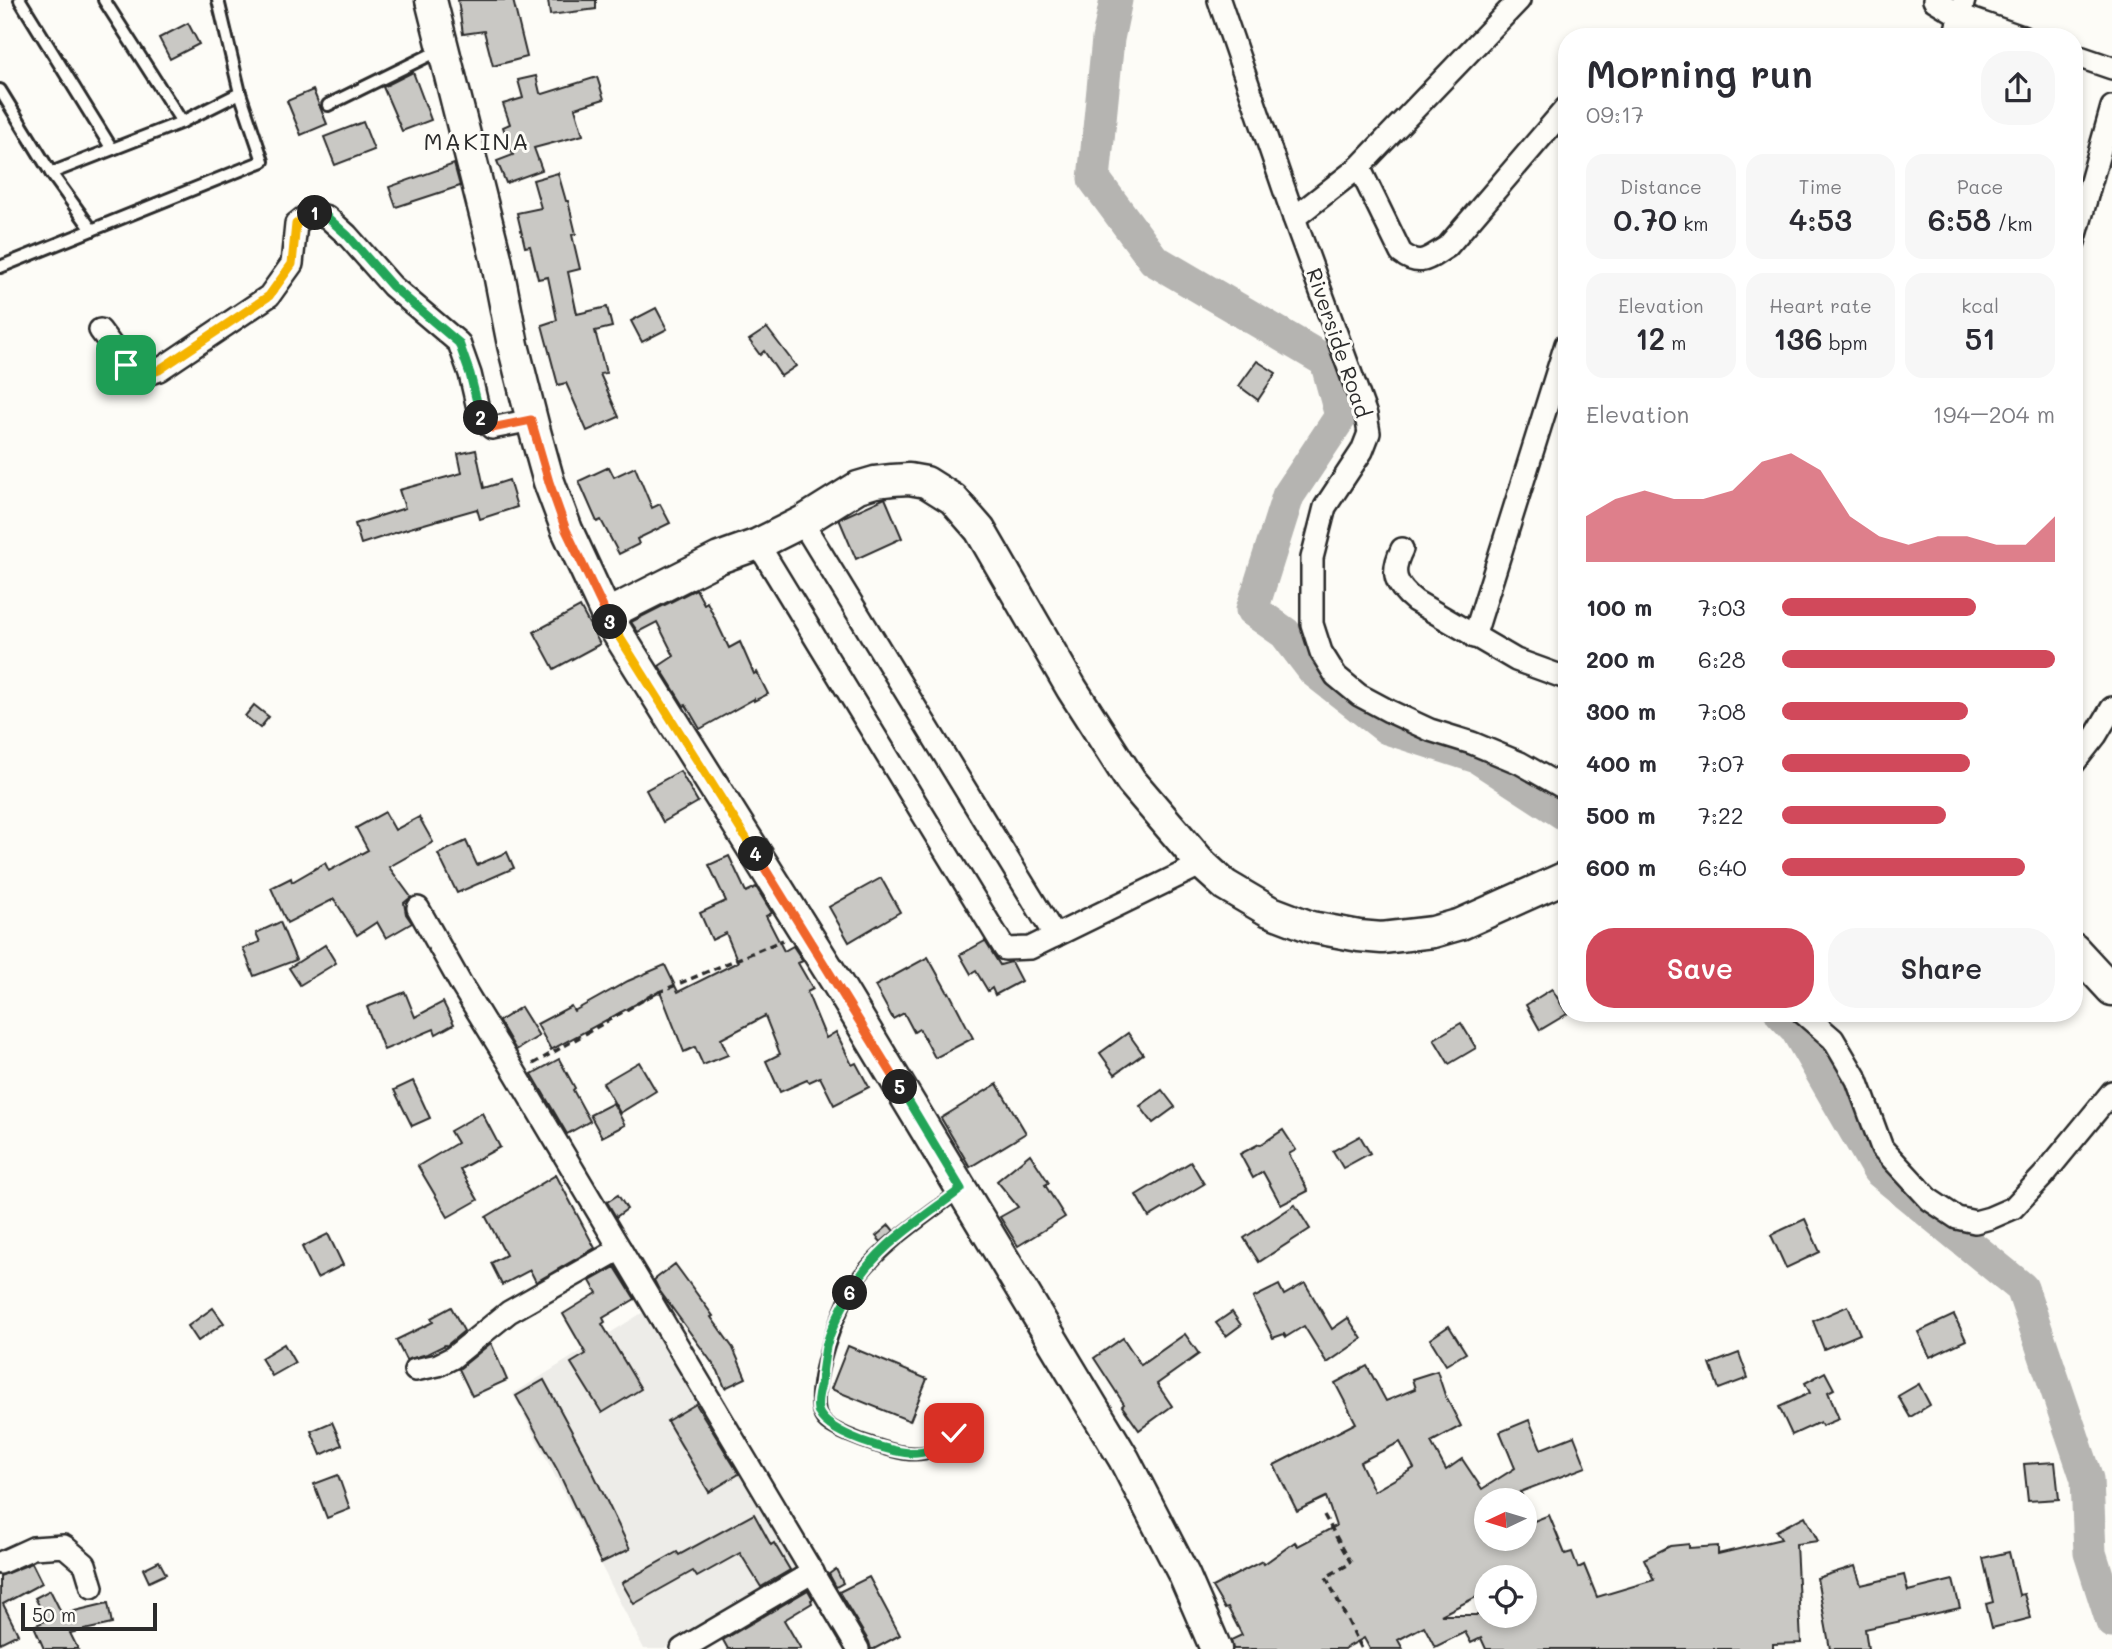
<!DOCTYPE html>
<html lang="en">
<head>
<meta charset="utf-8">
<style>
  :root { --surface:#fff; --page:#f7f7f7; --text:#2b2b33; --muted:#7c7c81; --accent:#d1495b }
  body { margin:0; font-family:Mali,sans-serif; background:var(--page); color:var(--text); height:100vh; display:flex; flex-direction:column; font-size:26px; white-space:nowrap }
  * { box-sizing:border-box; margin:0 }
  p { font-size:23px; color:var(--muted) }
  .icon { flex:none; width:38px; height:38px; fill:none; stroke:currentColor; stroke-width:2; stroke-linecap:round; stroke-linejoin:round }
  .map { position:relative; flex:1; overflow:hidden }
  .drawer { position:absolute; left:1558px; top:28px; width:525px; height:994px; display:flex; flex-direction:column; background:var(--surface); border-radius:28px; box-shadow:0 4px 10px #0003 }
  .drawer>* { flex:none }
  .needle { width:46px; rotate:266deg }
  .controls { position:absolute; left:1474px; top:1488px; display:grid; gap:14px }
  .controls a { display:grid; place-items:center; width:63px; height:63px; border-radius:50%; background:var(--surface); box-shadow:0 4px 10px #0003; font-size:35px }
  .scale { position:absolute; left:21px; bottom:18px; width:136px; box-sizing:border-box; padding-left:7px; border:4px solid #2b2b2b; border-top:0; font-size:19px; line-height:24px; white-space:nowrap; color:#2b2b2b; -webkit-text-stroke:5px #fdfcf7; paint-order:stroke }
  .pin { position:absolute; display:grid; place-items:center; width:60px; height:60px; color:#fff; margin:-30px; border-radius:14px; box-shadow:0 4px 10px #0006 }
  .km { position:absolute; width:35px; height:35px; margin:-18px; border-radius:50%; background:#222; color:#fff; font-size:19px; line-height:35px; text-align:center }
  .round { display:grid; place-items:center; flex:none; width:74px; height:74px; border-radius:28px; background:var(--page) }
  .summary { display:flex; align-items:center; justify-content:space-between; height:119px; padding:0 28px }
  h1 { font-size:38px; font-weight:600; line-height:52px }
  .stats { display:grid; grid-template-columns:repeat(3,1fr); gap:10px; height:119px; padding:7px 28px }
  .stats div { display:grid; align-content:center; border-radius:18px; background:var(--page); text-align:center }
  .stats b { font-size:30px; font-weight:600 }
  .stats small { font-size:19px; font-weight:400 }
  .stats p { font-size:19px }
  .chart { height:196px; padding:14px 28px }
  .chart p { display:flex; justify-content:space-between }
  .chart svg { width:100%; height:126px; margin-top:7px; fill:var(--accent); opacity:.7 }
  .button { display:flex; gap:14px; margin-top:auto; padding:14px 28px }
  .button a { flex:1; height:80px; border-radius:28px; background:var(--accent); color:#fff; font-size:28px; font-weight:600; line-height:80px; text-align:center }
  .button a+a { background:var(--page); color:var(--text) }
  ul { padding:0 28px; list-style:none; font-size:23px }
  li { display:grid; grid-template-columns:112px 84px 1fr; align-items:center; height:52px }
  li i { height:18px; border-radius:9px; background:var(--accent) }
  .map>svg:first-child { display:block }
</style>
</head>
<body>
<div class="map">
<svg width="2112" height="1649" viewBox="0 0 2112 1649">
  <rect width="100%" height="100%" fill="#fdfcf7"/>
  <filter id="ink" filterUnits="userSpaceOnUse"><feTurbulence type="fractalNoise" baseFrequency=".0143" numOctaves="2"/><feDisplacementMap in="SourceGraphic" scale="14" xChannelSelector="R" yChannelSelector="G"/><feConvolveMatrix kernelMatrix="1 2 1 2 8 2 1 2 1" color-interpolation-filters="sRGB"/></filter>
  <g filter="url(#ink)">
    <polygon fill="#edece8" points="645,1311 797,1569 664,1649 644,1649 513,1394"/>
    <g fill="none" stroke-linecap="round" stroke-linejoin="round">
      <g stroke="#b5b4b1" stroke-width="33">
        <polyline points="1116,0 1108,39 1094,179 1154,260 1326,361 1341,416 1288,496 1252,610 1285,633 1314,671 1387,728 1477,757 1566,815"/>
        <polyline points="1781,1013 1796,1029 1878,1170 2022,1288 2087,1479 2090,1553 2112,1622"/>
      </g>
    </g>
    <g fill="#c9c8c4" stroke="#2b2b2b" stroke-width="2" fill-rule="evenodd">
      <polygon points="458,0 513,0 527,57 493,66 484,31 463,34"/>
      <polygon points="548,0 596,0 596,9 550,15"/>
      <polygon points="188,23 199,44 170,59 159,38"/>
      <polygon points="413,72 431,120 402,131 383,87"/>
      <polygon points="536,76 540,93 543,94 597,77 604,99 575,108 583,135 534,148 542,170 506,183 497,161 513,155 503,127 510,124 503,104 523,98 518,80"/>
      <polygon points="313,90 327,124 301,135 287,101"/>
      <polygon points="363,122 374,150 335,165 324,137"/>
      <polygon points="454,164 460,186 396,207 389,187"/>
      <polygon points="558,173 566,201 568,201 576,234 572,235 580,269 568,272 577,314 607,307 612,327 595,331 606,373 600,374 619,417 587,431 566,383 558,385 542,325 557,320 548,277 538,279 530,246 525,247 517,213 541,208 533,180"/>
      <polygon points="656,308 667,329 642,342 631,321"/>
      <polygon points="767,328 796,366 781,376 764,351 760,355 749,340"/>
      <polygon points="1257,361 1276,373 1258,400 1239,386"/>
      <polygon points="476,450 484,488 509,480 517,507 480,519 477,509 410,528 361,544 355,524 405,508 399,490 462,473 458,454"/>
      <polygon points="609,467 614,477 635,467 652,508 660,504 670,523 637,539 639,544 619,554 601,520 597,522 579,481"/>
      <polygon points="885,498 902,538 856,559 839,519"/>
      <polygon points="696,589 704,604 707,602 729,648 740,642 754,674 757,672 768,694 754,701 754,699 700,729 686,705 684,706 659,666 674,656 657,622 638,632 631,622"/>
      <polygon points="580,607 600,644 554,669 534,632"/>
      <polygon points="254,705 269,717 260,728 245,716"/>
      <polygon points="680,771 698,802 663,822 646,790"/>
      <polygon points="385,812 395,830 419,817 433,842 389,867 411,897 404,903 406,914 412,923 386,938 377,922 357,935 334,899 287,923 271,888 291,878 292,882 325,863 329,871 368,850 356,828"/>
      <polygon points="466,841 477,865 507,852 514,868 457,893 438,854"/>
      <polygon points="729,856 746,892 756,887 769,908 772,913 766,916 784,951 793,946 803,961 798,963 813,989 807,992 826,1038 836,1032 852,1065 856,1063 869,1087 834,1105 820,1077 809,1082 807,1080 780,1092 766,1061 780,1054 765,1016 721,1039 728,1055 703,1065 695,1047 684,1052 660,991 551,1050 537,1024 571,1006 574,1011 628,981 665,965 678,992 738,962 726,933 712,940 700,913 726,901 709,865"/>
      <polygon points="881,878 900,912 849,942 829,907"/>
      <polygon points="280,922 296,960 254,976 243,948 260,942 256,933"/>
      <polygon points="985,941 1000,965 1011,962 1021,981 995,995 992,988 988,991 976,971 971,974 960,955"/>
      <polygon points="325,945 336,963 300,985 289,968"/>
      <polygon points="928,957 948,993 949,992 973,1038 935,1058 922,1033 919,1029 914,1032 904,1013 893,1019 875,986"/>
      <polygon points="1552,989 1567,1014 1540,1030 1526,1005"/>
      <polygon points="405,992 415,1017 443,1002 454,1024 436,1034 434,1029 384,1050 367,1007"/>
      <polygon points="521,1007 539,1036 516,1050 499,1021"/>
      <polygon points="1461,1023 1476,1048 1449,1064 1434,1039"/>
      <polygon points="1128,1033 1143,1054 1115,1074 1100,1053"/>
      <polygon points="559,1059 575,1088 573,1090 590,1121 567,1134 532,1074"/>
      <polygon points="639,1062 656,1091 620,1113 603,1083"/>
      <polygon points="413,1081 430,1118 412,1126 394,1090"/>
      <polygon points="997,1084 1026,1133 970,1167 941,1118"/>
      <polygon points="1162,1090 1175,1107 1153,1123 1140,1106"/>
      <polygon points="613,1103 625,1125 602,1137 590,1115"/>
      <polygon points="482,1113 500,1147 460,1169 478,1200 448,1217 418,1166 457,1143 450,1131"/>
      <polygon points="1283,1130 1296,1150 1289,1154 1308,1191 1281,1205 1263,1172 1253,1178 1240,1154 1259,1144 1260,1145"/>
      <polygon points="1360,1136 1370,1153 1343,1168 1333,1151"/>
      <polygon points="1030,1154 1049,1183 1045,1185 1065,1217 1018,1246 1000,1217 1018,1207 997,1181"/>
      <polygon points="1191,1162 1204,1184 1149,1217 1136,1195"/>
      <polygon points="556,1175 595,1248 536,1282 530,1270 502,1285 491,1263 506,1255 486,1217"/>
      <polygon points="618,1195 627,1209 616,1217 607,1202"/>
      <polygon points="1295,1205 1310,1229 1259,1262 1244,1238"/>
      <polygon points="1805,1219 1820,1252 1786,1268 1771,1235"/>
      <polygon points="889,1225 894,1231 881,1242 876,1236"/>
      <polygon points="328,1234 343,1265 317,1278 302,1247"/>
      <polygon points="675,1264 713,1316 711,1317 733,1348 746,1378 725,1388 718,1371 659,1290 654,1280"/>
      <polygon points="615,1267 635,1299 603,1318 605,1322 602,1324 641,1389 602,1413 571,1363 586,1354 563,1314 597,1293 590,1281"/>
      <polygon points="1305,1283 1332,1329 1348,1318 1362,1339 1327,1363 1304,1326 1286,1337 1284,1334 1273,1338 1253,1298 1279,1285 1284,1295"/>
      <polygon points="1848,1306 1860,1334 1824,1349 1813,1321"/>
      <polygon points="451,1307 464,1331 446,1346 445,1345 427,1354 406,1360 396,1340 433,1322 431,1318"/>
      <polygon points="213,1308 224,1323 198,1341 188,1326"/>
      <polygon points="1232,1312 1241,1325 1226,1336 1216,1323"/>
      <polygon points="1954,1315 1966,1340 1930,1357 1918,1332"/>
      <polygon points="1449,1326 1466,1353 1446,1365 1430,1339"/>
      <polygon points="1185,1334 1199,1354 1157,1384 1172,1406 1139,1430 1122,1406 1124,1404 1094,1358 1123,1338 1141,1365"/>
      <polygon points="491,1343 507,1380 472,1396 459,1369"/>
      <polygon points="284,1344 295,1363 272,1376 261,1358"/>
      <polygon points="848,1346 927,1379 910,1421 831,1389"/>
      <polygon points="1739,1353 1748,1378 1719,1389 1710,1364"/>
      <path d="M1367,1366L1386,1401L1415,1389L1412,1379L1437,1371L1445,1395L1461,1426L1431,1442L1446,1470L1462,1459L1482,1489L1515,1468L1500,1432L1529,1420L1541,1449L1574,1436L1586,1467L1520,1492L1522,1495L1514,1500H1486V1538H1524V1525L1549,1515L1565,1554L1572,1552L1578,1568L1584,1565L1597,1597L1654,1580L1644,1559L1670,1546L1689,1544V1548L1718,1546V1554L1781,1539L1776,1531L1805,1516L1818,1541L1796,1544L1801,1643L1773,1644V1649H1486L1481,1638L1471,1643L1465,1632L1435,1647L1424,1626L1398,1640L1403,1649H1370L1364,1638L1344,1649H1233L1231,1640L1242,1635L1228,1608L1225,1609L1212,1587L1262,1561L1264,1564L1295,1542L1298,1546L1336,1526L1326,1497L1297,1511L1274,1465L1356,1423L1335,1383ZM1400,1442L1414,1468L1374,1491L1360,1462ZM1486,1577H1524V1615H1441L1486,1592Z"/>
      <polygon points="1825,1372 1834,1389 1828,1392 1839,1419 1822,1426 1820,1422 1792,1435 1779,1407 1810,1393 1805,1383"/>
      <polygon points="544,1380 585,1456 630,1549 601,1563 558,1471 516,1396"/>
      <polygon points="1919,1384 1930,1405 1910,1417 1898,1396"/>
      <polygon points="696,1404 739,1474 709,1492 667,1421"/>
      <polygon points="332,1422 342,1445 321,1455 311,1431"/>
      <polygon points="2055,1462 2059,1499 2028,1501 2024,1464"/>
      <polygon points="338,1475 350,1509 327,1518 314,1484"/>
      <polygon points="754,1514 771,1545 774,1543 790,1570 761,1587 740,1553 697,1577 693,1571 634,1604 622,1583 677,1552 679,1555"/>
      <polygon points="2009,1552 2019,1595 2024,1594 2031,1618 1992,1628 1986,1604 1993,1602 1983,1558"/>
      <polygon points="159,1561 166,1574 149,1582 143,1569"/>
      <polygon points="32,1563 42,1583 3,1604 18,1634 0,1643 0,1576"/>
      <polygon points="1855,1566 1861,1585 1904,1575 1908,1591 1953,1580 1960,1608 1865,1629 1868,1649 1830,1649 1817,1578"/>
      <polygon points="836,1569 843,1583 836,1587 829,1574"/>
      <polygon points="869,1577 900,1635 874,1649 871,1649 869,1642 839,1592"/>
      <polygon points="50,1590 62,1614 108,1603 112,1624 70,1633 78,1649 44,1649 34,1626 47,1620 35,1598"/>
      <polygon points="808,1590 813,1599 811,1600 812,1603 784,1620 801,1649 728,1649 723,1640"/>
    </g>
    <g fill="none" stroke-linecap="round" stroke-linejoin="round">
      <g stroke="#2b2b2b" stroke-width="16">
        <g id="lane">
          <polyline points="20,0 112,149"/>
          <polyline points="0,90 51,173 182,122 104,0"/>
          <polyline points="328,105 442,49"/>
          <polyline points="182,122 240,93 218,0"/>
          <polyline points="51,173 92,230"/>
          <polyline points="0,267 263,161 240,93"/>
          <path d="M954,1433C948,1438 940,1446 933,1450C915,1458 893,1451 875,1445C862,1441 831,1430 823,1420C804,1396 843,1295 861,1274C888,1241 926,1217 959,1191"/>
        </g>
      </g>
      <g stroke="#2b2b2b" stroke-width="26">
        <g id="street">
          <polyline points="1219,0 1294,218 1366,415 1369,433 1362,451 1325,507 1312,558 1312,624 1321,652 1336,676 1359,695 1389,711 1430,730 1472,743 1520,763 1566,789"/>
          <polyline points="1934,0 1959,15 2022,37"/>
          <polyline points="1954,37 1964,0"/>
          <polyline points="2074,55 2112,68"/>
          <path d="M1359,167L1401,253C1421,268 1428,258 1447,247L1566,108"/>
          <polyline points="1294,218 1359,167 1519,0"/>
          <polyline points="2074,242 2112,107"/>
          <polyline points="100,330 126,365 142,376 159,370 269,296 292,264 296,224 311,212 327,217 347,235 392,286 459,343 470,374 480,417 492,428 532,420"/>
          <polyline points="802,522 1055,936"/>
          <polyline points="758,544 1005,949 1030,948 1202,864"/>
          <path d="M1402,549C1390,573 1395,585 1415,601L1516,660L1566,678"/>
          <polyline points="1474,637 1566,344"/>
          <polyline points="2074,763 2096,735 2112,708"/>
          <polyline points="418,908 462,986 516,1074 858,1649"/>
          <polyline points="1803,1013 1833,1039 1857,1080 1882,1148 1930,1200 1957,1218 1975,1222 1990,1218 2013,1208 2043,1176 2112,1092"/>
          <polyline points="415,1370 438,1365 452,1358 509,1312 620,1249"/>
          <polyline points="0,1563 33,1548 64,1546 85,1564 92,1587"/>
          <polyline points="682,1649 813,1572"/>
        </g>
      </g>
      <g stroke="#2b2b2b" stroke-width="35">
        <g id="secondary">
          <polyline points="431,0 496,258 513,345 534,428 549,482 567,530 607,616 839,986 1124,1459 1184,1575 1216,1649"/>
          <polyline points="606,615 719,558 758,544 802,522 858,487 875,482 892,480 909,479 926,482 953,499 980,530 1072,689 1131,781 1202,864 1225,885 1269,911 1311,927 1359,936 1382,938 1433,932 1461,924 1566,877"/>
          <polyline points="2074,949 2112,990"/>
        </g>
      </g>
      <g stroke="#2b2b2b" stroke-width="3.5" stroke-dasharray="7 5" stroke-linecap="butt">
        <polyline points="533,1064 652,995 783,940"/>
        <polyline points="1324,1515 1351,1563 1326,1577 1362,1649"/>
      </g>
      <use href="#lane" stroke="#fdfcf7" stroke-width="10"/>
      <use href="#street" stroke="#fdfcf7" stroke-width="21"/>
      <use href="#secondary" stroke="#fdfcf7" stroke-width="30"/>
    </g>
  </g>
  <g fill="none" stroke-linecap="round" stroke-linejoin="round" filter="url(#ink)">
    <g stroke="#fff" stroke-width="14">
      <polyline id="split-1" points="126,365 142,376 159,370 269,296 292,264 296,224 311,212 315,213"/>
    </g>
    <g stroke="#fff" stroke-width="14">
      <polyline id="split-2" points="315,213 327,217 347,235 392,286 459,343 470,374 481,418"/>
    </g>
    <g stroke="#fff" stroke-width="14">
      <polyline id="split-3" points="481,418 492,428 531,420 549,482 566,530 610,622"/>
    </g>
    <g stroke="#fff" stroke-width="14">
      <polyline id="split-4" points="610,622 756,854"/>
    </g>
    <g stroke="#fff" stroke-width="14">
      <polyline id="split-5" points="756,854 900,1087"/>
    </g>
    <g stroke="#fff" stroke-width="14">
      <path id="split-6" d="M850,1293C873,1248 922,1219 961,1189L900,1087"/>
    </g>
    <g stroke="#fff" stroke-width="14">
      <path id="split-7" d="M850,1293C841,1310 831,1327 826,1347C824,1359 822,1371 821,1384C819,1392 816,1402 818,1410C823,1433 896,1455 917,1453C933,1452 942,1443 954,1433"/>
    </g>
    <use href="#split-1" stroke="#f5b400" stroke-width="9"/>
    <use href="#split-2" stroke="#22a559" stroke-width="9"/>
    <use href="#split-3" stroke="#f0652b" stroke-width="9"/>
    <use href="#split-4" stroke="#f5b400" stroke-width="9"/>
    <use href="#split-5" stroke="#f0652b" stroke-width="9"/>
    <use href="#split-6" stroke="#22a559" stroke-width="9"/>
    <use href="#split-7" stroke="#22a559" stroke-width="9"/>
  </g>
  <g text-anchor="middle" stroke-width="6" stroke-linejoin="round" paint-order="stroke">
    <g font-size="21" fill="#2b2b2b" stroke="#fdfcf7">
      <text transform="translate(1338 343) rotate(71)" y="7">Riverside Road</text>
    </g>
    <g font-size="24" letter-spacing="2" fill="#2b2b2b" stroke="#fdfcf7">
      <text x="477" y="150">MAKINA</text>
    </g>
  </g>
</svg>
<div class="controls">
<a><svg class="needle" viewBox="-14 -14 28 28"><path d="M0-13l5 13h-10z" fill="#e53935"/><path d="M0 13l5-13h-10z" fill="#7c7c81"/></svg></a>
<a><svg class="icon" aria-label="locate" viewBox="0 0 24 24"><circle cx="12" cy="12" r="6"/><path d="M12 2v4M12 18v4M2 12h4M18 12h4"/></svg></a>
</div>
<div class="scale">50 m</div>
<div class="pin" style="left:126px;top:365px;background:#1e9e55"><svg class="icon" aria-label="arrive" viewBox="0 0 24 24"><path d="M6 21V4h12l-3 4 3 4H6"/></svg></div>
<div class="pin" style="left:954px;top:1433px;background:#d93025"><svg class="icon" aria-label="check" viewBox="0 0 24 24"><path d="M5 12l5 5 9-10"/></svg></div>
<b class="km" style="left:315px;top:213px">1</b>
<b class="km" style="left:481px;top:418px">2</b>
<b class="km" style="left:610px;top:622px">3</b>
<b class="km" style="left:756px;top:854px">4</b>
<b class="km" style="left:900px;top:1087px">5</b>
<b class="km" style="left:850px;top:1293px">6</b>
<section class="drawer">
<div class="summary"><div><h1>Morning run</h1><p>09:17</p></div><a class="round"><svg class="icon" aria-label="share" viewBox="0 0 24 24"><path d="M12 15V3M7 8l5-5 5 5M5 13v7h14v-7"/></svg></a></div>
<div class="stats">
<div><p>Distance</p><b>0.70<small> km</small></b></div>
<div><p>Time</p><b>4:53</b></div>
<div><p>Pace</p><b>6:58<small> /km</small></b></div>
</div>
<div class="stats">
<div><p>Elevation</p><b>12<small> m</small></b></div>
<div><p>Heart rate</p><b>136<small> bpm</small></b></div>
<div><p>kcal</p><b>51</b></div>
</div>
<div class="chart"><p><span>Elevation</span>194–204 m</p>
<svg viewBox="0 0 160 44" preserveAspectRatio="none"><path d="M0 44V28L10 22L20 19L30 22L40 22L50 19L60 9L70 6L80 12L90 28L100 35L110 38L120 35L130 35L140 38L150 38L160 28V44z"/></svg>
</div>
<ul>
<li><b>100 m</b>7:03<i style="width:71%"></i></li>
<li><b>200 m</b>6:28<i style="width:100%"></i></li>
<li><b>300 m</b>7:08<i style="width:68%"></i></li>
<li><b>400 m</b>7:07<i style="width:69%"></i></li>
<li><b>500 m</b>7:22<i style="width:60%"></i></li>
<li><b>600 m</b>6:40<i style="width:89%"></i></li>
</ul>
<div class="button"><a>Save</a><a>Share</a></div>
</section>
</div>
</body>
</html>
